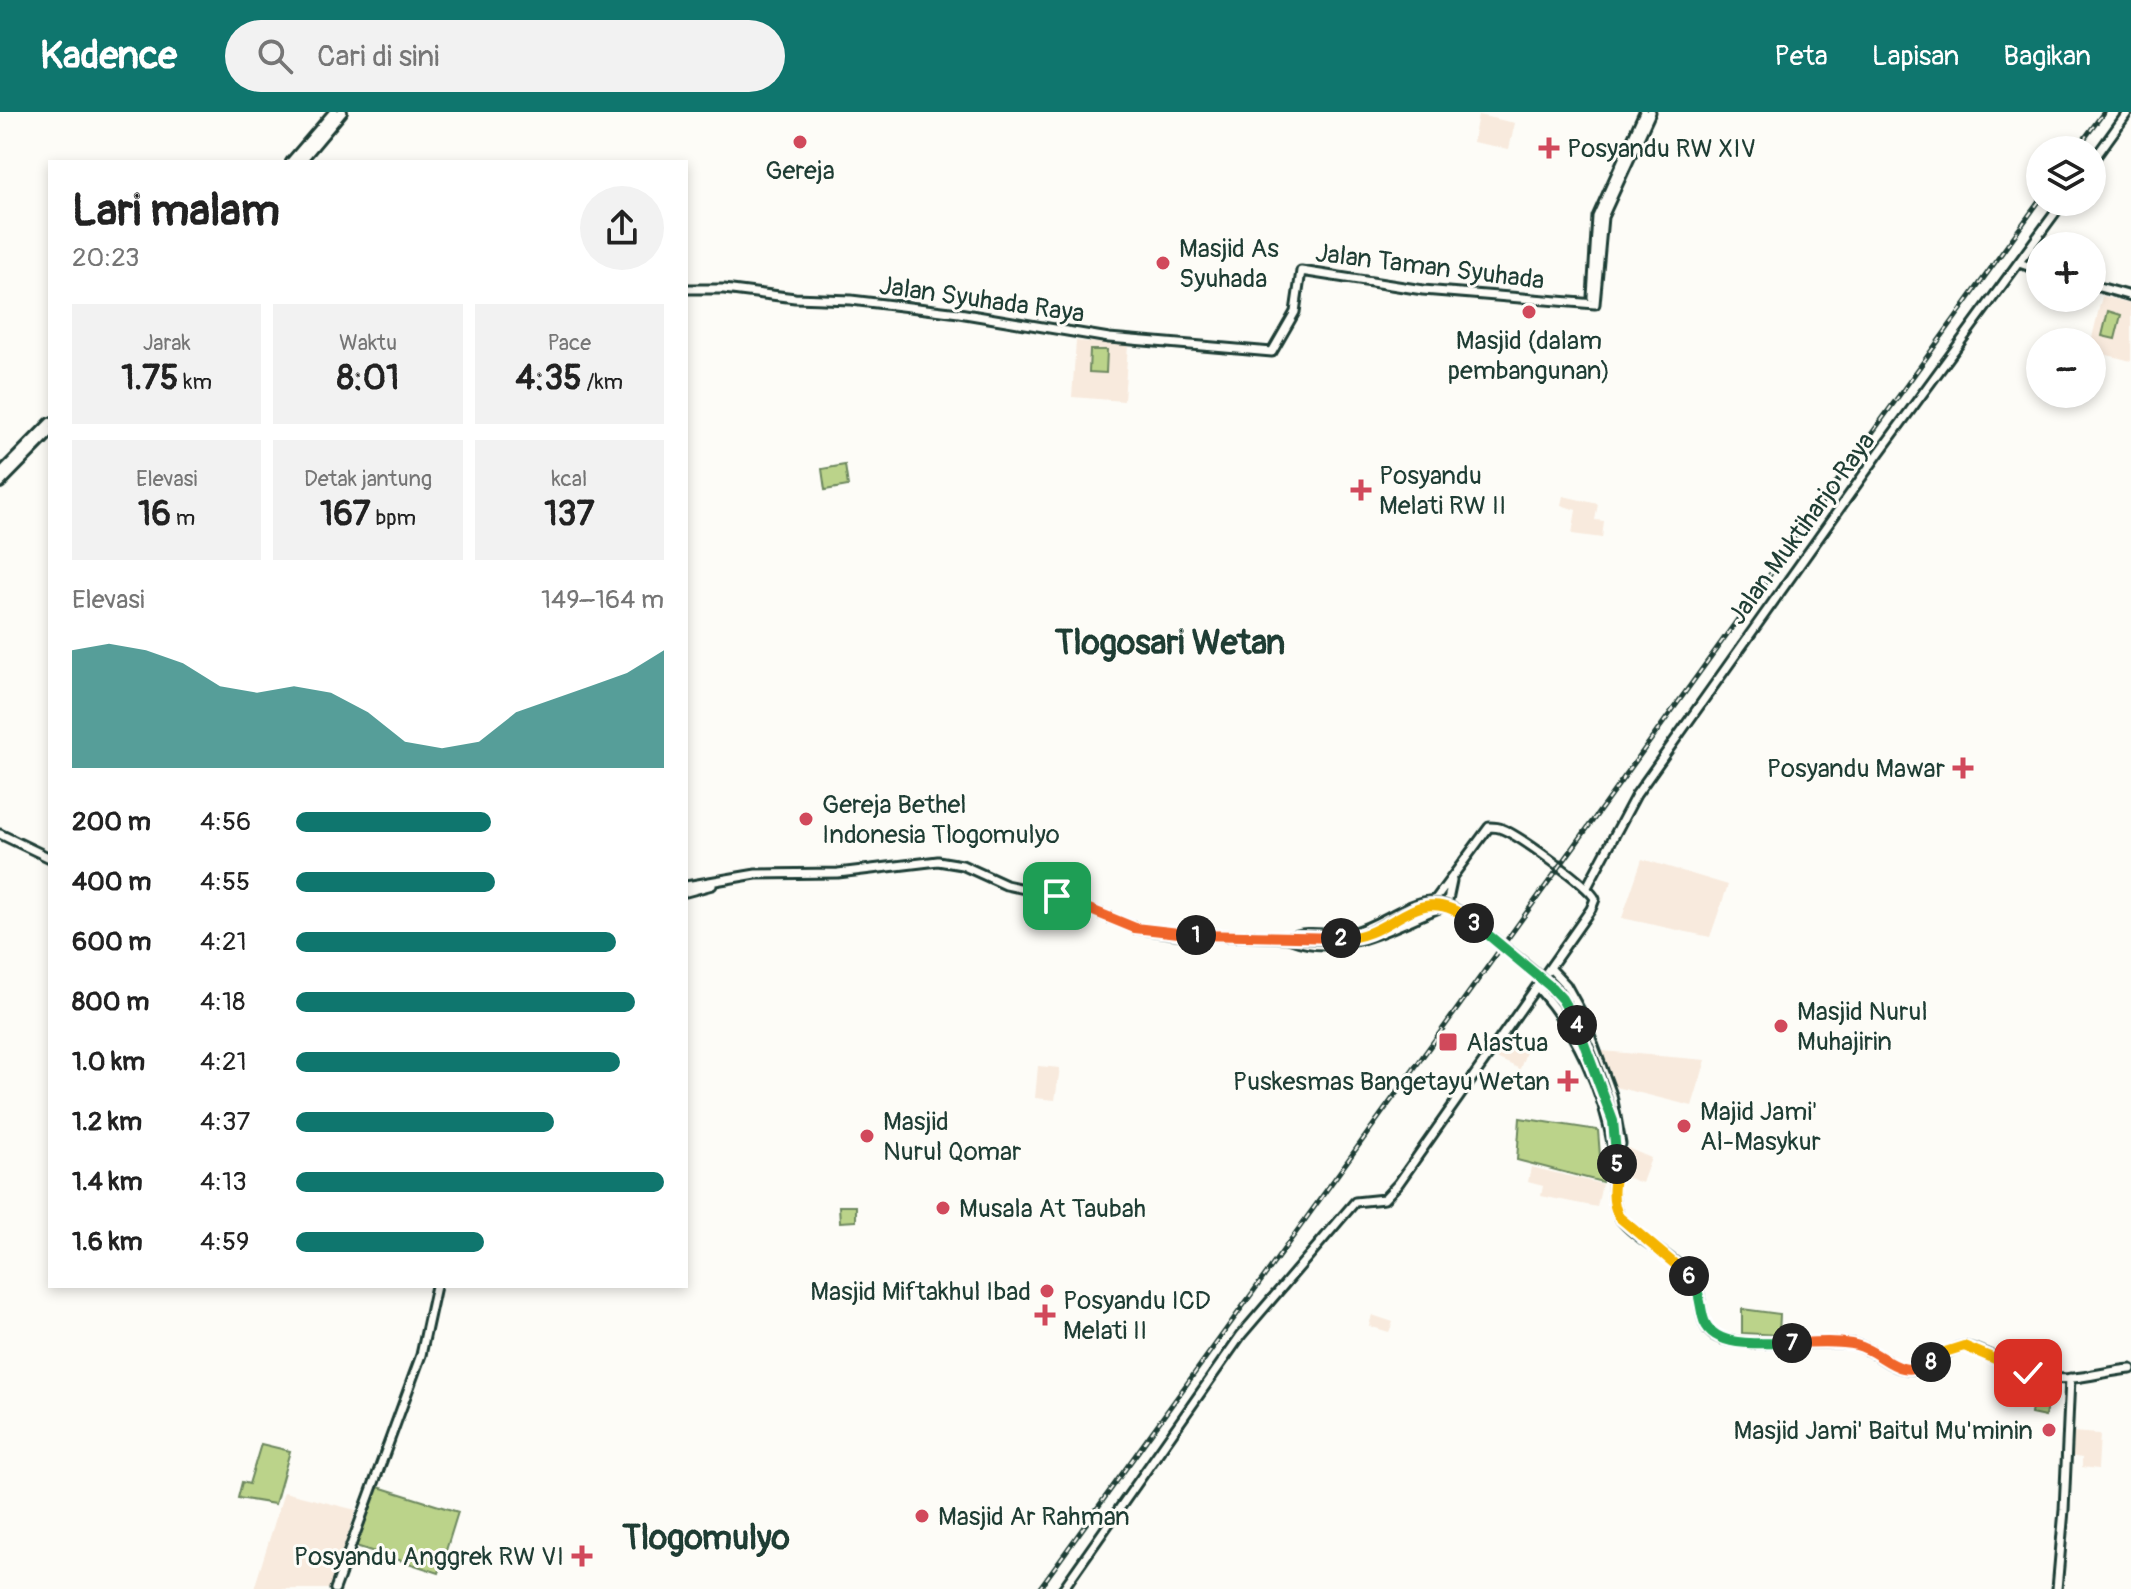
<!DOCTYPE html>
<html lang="id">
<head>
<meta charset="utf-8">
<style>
  :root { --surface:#fff; --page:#f2f2f2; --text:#222; --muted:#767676; --accent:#0f766e }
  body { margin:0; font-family:Pangolin,sans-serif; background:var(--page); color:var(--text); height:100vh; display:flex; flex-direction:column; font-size:30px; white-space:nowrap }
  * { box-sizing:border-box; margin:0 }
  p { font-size:26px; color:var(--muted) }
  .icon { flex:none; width:44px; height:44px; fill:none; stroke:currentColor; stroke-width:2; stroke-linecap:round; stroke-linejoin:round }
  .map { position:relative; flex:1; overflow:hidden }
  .side { position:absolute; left:48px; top:48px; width:640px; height:1128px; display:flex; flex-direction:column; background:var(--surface); border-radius:0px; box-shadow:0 4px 12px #0003 }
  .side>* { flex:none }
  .fabs { position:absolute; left:2026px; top:24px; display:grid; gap:16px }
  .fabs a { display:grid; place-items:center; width:80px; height:80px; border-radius:50%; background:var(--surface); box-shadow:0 4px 12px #0003; font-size:40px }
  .pin { position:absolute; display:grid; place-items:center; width:68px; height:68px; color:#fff; margin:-34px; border-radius:16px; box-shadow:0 4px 12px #0006 }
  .km { position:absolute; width:40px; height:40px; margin:-20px; border-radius:50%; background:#222; color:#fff; font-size:22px; line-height:40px; text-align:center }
  .round { display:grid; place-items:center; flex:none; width:84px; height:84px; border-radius:42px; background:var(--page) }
  .summary { display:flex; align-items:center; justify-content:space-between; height:136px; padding:0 24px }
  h1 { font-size:44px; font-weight:800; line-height:60px }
  .stats { display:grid; grid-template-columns:repeat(3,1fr); gap:12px; height:136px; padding:8px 24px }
  .stats div { display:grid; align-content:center; border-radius:0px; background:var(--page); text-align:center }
  .stats b { font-size:34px; font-weight:800 }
  .stats small { font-size:22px; font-weight:400 }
  .stats p { font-size:22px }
  .chart { height:224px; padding:16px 24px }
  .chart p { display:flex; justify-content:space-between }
  .chart svg { width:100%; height:144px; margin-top:8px; fill:var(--accent); opacity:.7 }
  ul { padding:0 24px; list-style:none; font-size:26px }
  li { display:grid; grid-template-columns:128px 96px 1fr; align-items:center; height:60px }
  li i { height:20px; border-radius:10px; background:var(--accent) }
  header { display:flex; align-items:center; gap:48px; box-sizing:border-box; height:112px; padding:0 40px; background:var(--accent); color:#fff }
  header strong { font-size:38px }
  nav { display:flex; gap:44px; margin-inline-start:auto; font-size:28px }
  .search { width:560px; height:72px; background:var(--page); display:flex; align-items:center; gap:20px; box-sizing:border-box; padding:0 28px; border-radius:44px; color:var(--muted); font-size:30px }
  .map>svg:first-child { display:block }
</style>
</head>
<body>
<header>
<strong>Kadence</strong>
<div class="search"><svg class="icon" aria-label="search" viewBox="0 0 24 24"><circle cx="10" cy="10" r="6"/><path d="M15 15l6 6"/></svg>Cari di sini</div>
<nav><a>Peta</a><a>Lapisan</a><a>Bagikan</a></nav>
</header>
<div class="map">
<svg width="2131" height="1477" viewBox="0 0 2131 1477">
  <rect width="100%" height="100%" fill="#fdfcf7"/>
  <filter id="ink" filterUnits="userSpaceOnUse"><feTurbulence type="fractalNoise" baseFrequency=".0125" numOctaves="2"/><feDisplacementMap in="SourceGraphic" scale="16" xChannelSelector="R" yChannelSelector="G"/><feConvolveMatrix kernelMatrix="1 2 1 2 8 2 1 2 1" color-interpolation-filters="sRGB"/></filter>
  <g filter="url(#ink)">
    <g fill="#f8eadd">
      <polygon points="1478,3 1515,11 1509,37 1473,30"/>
      <polygon points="2102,184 2131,191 2131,249 2092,239 2091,230"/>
      <polygon points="1076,229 1128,233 1124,289 1072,285"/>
      <polygon points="1563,384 1598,392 1595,408 1604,409 1602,426 1572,422 1576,398 1561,393"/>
      <polygon points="1642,747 1728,773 1710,825 1622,806"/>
      <polygon points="1499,932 1526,940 1520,957 1490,943"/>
      <polygon points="1602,939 1706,948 1692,994 1612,974"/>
      <polygon points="1038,954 1060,956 1055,988 1035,986"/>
      <polygon points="1625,1035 1651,1046 1642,1071 1618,1062"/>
      <polygon points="1531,1055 1602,1072 1597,1095 1541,1084 1543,1074 1528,1070"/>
      <polygon points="1372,1203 1393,1210 1389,1220 1369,1214"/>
      <polygon points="2071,1320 2100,1322 2098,1357 2082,1355 2082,1346 2069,1344"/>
      <polygon points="284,1380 356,1398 331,1477 254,1477"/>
    </g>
    <g fill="#bbd38a" stroke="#6d885f" stroke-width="2">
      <polygon points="2108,199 2121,203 2115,227 2102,224"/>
      <polygon points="1090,238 1107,238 1106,261 1089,260"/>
      <polygon points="845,353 848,374 825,378 822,357"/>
      <polygon points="1520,1006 1598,1018 1602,1070 1517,1048"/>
      <polygon points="839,1094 856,1094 856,1109 840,1110"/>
      <polygon points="1742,1197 1780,1202 1779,1223 1742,1221"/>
      <polygon points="2033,1264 2051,1268 2045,1305 2031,1302 2032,1294 2025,1291"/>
      <polygon points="261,1332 290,1339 275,1392 238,1386 242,1370 249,1372"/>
      <polygon points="375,1374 458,1400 439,1461 356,1434"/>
    </g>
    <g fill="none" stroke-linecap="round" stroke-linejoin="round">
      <g stroke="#1f3d34" stroke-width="13">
        <g id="secondary">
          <polyline points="2092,50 2128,0"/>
          <polyline points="2019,151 2040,158"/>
          <polyline points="2092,173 2131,184"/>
          <polyline points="686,177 724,177 795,186 851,188 959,201 1109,226 1272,240 1295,200 1301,159 1423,178 1595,192 1603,105 1651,0"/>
          <polyline points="1592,185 1597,105 1644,0"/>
          <polyline points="0,722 50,746"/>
          <polyline points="686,774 756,762 838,761 938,749 962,753 1006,773 1057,784 1135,816 1176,822 1291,826"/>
          <polyline points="1587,775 1636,683 1879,341 2063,90"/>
          <polyline points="686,780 712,773"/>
          <path d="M1291,827C1343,847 1394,813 1442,795L1448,788L1452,769"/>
          <polyline points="1551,857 1566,873 1582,902 1612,983 1621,1032"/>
          <path d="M1538,876C1577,920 1603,977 1613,1036"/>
          <path d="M1616,1025C1618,1051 1607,1080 1619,1105C1638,1130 1673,1142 1693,1168C1705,1184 1696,1211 1714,1223C1735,1238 1824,1227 1853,1232C1875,1236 1890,1260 1914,1257C1933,1254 1945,1237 1964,1234C1992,1240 2016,1260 2045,1265C2073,1271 2103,1259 2131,1257"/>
          <polyline points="335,1477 421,1243 436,1174"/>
          <path d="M1063,1477L1241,1223L1355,1090L1384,1087L1398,1072L1591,797L1595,787C1590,774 1518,723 1502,717C1498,715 1493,715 1489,715L1435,788C1404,791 1382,813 1352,821C1331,826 1310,816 1289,826"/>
          <polyline points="2057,1477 2064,1398 2070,1266"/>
        </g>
      </g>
      <g stroke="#1f3d34" stroke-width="14">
        <g id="primary">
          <polyline points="291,50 334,0"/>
          <polyline points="300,50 342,0"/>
          <polyline points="0,362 50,311"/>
          <polyline points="0,371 50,320"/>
        </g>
      </g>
      <use href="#secondary" stroke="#fdfcf7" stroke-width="7"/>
      <use href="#primary" stroke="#fdfcf7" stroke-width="8"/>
      <g stroke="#1f3d34" stroke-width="5">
        <g id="rail">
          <polyline points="2076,38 2104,0"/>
          <polyline points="1039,1477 2040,88"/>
        </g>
      </g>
      <use href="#rail" stroke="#fdfcf7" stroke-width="2" stroke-dasharray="6" stroke-linecap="butt"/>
      <g stroke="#1f3d34" stroke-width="13" stroke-linecap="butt">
        <path id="secondary-bridge" d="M1293,826C1312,826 1336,830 1354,826C1382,819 1410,789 1439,792C1461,795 1478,815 1495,828C1518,847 1545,865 1563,889C1587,921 1608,986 1616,1025"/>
      </g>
      <use href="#secondary-bridge" stroke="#fdfcf7" stroke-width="7"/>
    </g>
  </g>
  <g fill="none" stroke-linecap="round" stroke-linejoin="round" filter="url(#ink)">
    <g stroke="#fff" stroke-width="16">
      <polyline id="split-1" points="1057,784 1135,816 1196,823"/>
    </g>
    <g stroke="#fff" stroke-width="16">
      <polyline id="split-2" points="1196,823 1341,826"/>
    </g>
    <g stroke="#fff" stroke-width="16">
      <path id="split-3" d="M1341,826C1397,827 1416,763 1474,811"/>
    </g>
    <g stroke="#fff" stroke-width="16">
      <polyline id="split-4" points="1474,811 1551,875 1562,887 1577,913"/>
    </g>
    <g stroke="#fff" stroke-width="16">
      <polyline id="split-5" points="1577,913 1613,1009 1617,1052"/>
    </g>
    <g stroke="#fff" stroke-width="16">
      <path id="split-6" d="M1617,1052C1614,1071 1610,1087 1619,1105L1689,1164"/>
    </g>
    <g stroke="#fff" stroke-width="16">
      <path id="split-7" d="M1689,1164C1700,1177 1699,1189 1703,1205C1711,1239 1765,1230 1792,1231"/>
    </g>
    <g stroke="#fff" stroke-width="16">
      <path id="split-8" d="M1792,1231C1812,1231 1837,1228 1856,1233C1885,1240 1897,1270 1931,1250"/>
    </g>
    <g stroke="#fff" stroke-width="16">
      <polyline id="split-9" points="1931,1250 1945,1240 1964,1234 2028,1261"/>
    </g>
    <use href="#split-1" stroke="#f0652b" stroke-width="10"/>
    <use href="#split-2" stroke="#f0652b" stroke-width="10"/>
    <use href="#split-3" stroke="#f5b400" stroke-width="10"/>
    <use href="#split-4" stroke="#22a559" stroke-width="10"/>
    <use href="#split-5" stroke="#22a559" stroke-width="10"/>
    <use href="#split-6" stroke="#f5b400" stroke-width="10"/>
    <use href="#split-7" stroke="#22a559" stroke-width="10"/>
    <use href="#split-8" stroke="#f0652b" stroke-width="10"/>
    <use href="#split-9" stroke="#f5b400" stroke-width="10"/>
  </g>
  <g fill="#d1495b" stroke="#fdfcf7" stroke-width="3">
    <circle cx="800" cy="30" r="8"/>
    <path d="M1545 24h8v8h8v8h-8v8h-8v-8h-8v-8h8z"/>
    <circle cx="1163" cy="151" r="8"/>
    <circle cx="1529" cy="200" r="8"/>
    <path d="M1357 366h8v8h8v8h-8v8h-8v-8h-8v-8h8z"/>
    <path d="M1959 644h8v8h8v8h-8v8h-8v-8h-8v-8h8z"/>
    <circle cx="806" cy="707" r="8"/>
    <circle cx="1781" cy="914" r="8"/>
    <rect x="1438" y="920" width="20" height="20" rx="4"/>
    <path d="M1564 957h8v8h8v8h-8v8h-8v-8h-8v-8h8z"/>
    <circle cx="1684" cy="1014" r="8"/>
    <circle cx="867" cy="1024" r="8"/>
    <circle cx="943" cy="1096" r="8"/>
    <circle cx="1047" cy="1179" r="8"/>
    <path d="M1041 1191h8v8h8v8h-8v8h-8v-8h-8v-8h8z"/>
    <circle cx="2049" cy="1318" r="8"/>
    <circle cx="922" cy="1404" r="8"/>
    <path d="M578 1432h8v8h8v8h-8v8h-8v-8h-8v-8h8z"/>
  </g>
  <g text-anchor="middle" stroke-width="6" stroke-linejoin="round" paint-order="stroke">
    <g font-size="26" fill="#1f3d34" stroke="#fdfcf7" text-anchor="start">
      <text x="1567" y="45">Posyandu RW XIV</text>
      <text x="800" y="67" text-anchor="middle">Gereja</text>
      <text x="1179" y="145">Masjid As<tspan x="1179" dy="30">Syuhada</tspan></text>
      <text x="1529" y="237" text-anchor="middle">Masjid (dalam<tspan x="1529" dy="30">pembangunan)</tspan></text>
      <text x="1379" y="372">Posyandu<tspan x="1379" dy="30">Melati RW II</tspan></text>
      <text x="1945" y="665" text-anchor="end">Posyandu Mawar</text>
      <text x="822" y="701">Gereja Bethel<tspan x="822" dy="30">Indonesia Tlogomulyo</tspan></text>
      <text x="1797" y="908">Masjid Nurul<tspan x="1797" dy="30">Muhajirin</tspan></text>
      <text x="1466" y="939">Alastua</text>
      <text x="1550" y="978" text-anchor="end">Puskesmas Bangetayu Wetan</text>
      <text x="1700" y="1008">Majid Jami'<tspan x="1700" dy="30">Al-Masykur</tspan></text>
      <text x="883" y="1018">Masjid<tspan x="883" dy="30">Nurul Qomar</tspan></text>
      <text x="959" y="1105">Musala At Taubah</text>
      <text x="1031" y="1188" text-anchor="end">Masjid Miftakhul Ibad</text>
      <text x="1063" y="1197">Posyandu ICD<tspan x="1063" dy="30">Melati II</tspan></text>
      <text x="2033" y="1327" text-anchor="end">Masjid Jami' Baitul Mu'minin</text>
      <text x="938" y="1413">Masjid Ar Rahman</text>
      <text x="564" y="1453" text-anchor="end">Posyandu Anggrek RW VI</text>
    </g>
    <g font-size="26" fill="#1f3d34" stroke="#fdfcf7">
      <text transform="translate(1430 154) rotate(7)" y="9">Jalan Taman Syuhada</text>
      <text transform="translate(982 187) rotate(8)" y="9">Jalan Syuhada Raya</text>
      <text transform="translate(1801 416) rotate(-54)" y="9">Jalan Muktiharjo Raya</text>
    </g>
    <g font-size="34" font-weight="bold" fill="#1f3d34" stroke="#fdfcf7">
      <text x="1170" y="542">Tlogosari Wetan</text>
      <text x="706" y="1437">Tlogomulyo</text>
    </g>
  </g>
</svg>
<div class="fabs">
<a><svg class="icon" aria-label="layers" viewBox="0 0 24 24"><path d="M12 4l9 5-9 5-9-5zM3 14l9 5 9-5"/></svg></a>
<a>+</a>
<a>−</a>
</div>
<div class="pin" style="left:1057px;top:784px;background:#1e9e55"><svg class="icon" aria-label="arrive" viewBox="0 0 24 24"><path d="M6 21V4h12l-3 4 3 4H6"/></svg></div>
<div class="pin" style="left:2028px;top:1261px;background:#d93025"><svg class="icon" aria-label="check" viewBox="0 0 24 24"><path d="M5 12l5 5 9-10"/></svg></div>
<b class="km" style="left:1196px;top:823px">1</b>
<b class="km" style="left:1341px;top:826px">2</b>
<b class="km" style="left:1474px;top:811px">3</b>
<b class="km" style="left:1577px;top:913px">4</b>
<b class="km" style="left:1617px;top:1052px">5</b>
<b class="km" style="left:1689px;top:1164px">6</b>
<b class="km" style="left:1792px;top:1231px">7</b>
<b class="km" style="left:1931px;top:1250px">8</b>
<section class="side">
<div class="summary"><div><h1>Lari malam</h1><p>20:23</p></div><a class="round"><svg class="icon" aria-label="share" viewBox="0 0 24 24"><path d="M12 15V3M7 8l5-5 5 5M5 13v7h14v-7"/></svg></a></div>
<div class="stats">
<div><p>Jarak</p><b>1.75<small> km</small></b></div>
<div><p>Waktu</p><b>8:01</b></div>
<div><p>Pace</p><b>4:35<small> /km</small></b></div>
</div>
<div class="stats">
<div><p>Elevasi</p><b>16<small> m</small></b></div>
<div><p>Detak jantung</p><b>167<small> bpm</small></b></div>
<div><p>kcal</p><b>137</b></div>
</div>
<div class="chart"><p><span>Elevasi</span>149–164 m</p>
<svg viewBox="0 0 160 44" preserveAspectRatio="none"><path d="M0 44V8L10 6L20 8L30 12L40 19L50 21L60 19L70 21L80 27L90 36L100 38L110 36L120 27L130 23L140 19L150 15L160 8V44z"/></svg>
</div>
<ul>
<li><b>200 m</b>4:56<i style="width:53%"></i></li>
<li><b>400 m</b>4:55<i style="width:54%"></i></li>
<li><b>600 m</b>4:21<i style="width:87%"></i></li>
<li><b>800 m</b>4:18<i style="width:92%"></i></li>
<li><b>1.0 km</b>4:21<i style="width:88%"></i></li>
<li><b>1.2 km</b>4:37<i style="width:70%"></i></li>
<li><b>1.4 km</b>4:13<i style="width:100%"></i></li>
<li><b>1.6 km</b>4:59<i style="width:51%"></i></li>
</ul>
</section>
</div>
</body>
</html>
